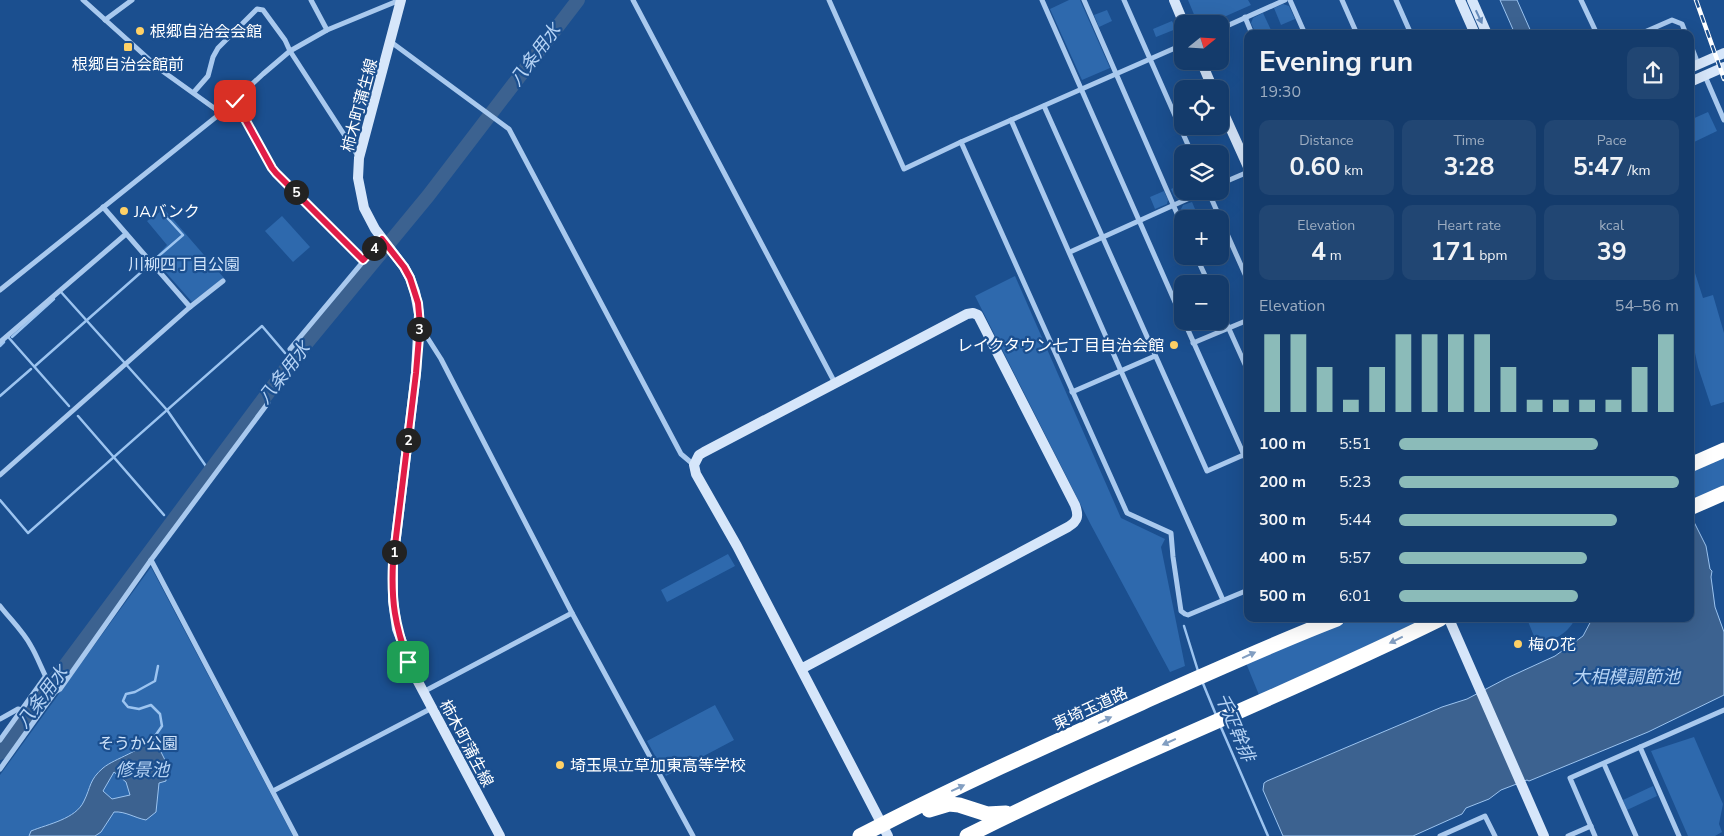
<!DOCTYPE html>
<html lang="en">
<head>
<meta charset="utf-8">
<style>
  :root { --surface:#143b6b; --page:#214673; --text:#f1f3f6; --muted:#9dadc1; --line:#33557e; --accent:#8bbbb9 }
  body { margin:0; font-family:"Nunito Sans","Noto Sans JP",sans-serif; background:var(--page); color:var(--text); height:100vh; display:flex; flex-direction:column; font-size:19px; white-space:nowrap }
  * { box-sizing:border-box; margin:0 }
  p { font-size:16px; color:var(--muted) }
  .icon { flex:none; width:28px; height:28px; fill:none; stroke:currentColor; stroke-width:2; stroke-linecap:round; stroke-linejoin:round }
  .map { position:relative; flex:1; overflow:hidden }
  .drawer { position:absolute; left:1244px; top:30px; width:450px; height:592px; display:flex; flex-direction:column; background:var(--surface); border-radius:10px; box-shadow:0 5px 20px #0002,0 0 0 1px var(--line) }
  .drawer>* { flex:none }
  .needle { width:32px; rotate:72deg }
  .tools { position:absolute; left:1174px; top:15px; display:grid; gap:10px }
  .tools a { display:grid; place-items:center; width:55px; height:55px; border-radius:10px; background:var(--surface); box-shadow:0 5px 20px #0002,0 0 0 1px var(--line); font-size:25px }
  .pin { position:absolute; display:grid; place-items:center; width:42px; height:42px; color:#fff; margin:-21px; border-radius:10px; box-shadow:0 2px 8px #0006 }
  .km { position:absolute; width:25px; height:25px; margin:-12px; border-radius:50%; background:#222; color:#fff; font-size:14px; line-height:25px; text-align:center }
  .round { display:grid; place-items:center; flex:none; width:52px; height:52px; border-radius:10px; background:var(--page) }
  .overview { display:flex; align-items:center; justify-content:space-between; height:85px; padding:0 15px }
  h1 { font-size:28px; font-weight:700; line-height:38px }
  .metrics { display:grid; grid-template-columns:repeat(3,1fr); gap:8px; height:85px; padding:5px 15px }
  .metrics div { display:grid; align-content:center; border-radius:10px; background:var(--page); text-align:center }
  .metrics b { font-size:25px; font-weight:700 }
  .metrics small { font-size:14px; font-weight:400 }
  .metrics p { font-size:14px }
  .chart { height:140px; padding:10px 15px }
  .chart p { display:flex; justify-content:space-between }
  .chart svg { width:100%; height:90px; margin-top:5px; stroke:var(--accent); stroke-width:6 }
  ul { padding:0 15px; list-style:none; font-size:16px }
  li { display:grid; grid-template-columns:80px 60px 1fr; align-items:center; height:38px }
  li i { height:12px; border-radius:6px; background:var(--accent) }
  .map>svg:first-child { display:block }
</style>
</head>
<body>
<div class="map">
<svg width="1724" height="836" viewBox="0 0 1724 836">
  <rect width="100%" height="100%" fill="#1b4f8f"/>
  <g fill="#2e69ad">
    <polygon points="1069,0 1080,0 1110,68 1082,80 1050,9"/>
    <polygon points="1188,0 1248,0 1251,5 1208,24 1198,24"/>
    <polygon points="1283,4 1289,6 1295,19 1281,25 1274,8"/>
    <polygon points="1107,10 1112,21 1099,27 1094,15"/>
    <polygon points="1263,13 1271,30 1262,34 1256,34 1251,23 1253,18"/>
    <polygon points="1172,21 1176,29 1156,37 1153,29"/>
    <polygon points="1708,112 1717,131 1690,144 1690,120"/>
    <polygon points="1182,184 1182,191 1190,191 1191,194 1179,199 1174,196 1171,189"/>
    <polygon points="1164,191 1168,200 1167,204 1155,209 1150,197"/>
    <polygon points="1192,202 1198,216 1185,219 1181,209 1183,205"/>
    <polygon points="164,209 224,278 192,302 154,259 167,245 147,221"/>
    <polygon points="282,216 310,247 293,262 265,231"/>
    <polygon points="1695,273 1703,298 1713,295 1724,333 1724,402 1711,406 1698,367 1690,329 1690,274"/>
    <polygon points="1015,276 1121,518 1165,539 1161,547 1185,666 1170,672 1091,525 975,296"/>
    <polygon points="1724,454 1724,488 1697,500 1690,483 1690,469"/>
    <polygon points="728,554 735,566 667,602 661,590"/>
    <polygon points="151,567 293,836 0,836 0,775"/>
    <polygon points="1354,619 1425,619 1259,695 1246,663"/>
    <path d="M1527,619H1575C1567,635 1554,639 1538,646Z"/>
    <polygon points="715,705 734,740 666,776 647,741"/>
    <polygon points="1694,737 1723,804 1719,824 1722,832 1715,836 1688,836 1651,751"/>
    <polygon points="1653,786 1657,796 1627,810 1623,800"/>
  </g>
  <g fill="#3c6290" stroke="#9cc4f0" fill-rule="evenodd">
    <polygon points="1500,0 1517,0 1532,34 1515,34"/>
    <polygon points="1690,514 1706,546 1710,569 1712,571 1711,577 1715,607 1724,632 1724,695 1648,732 1529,781 1527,780 1501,790 1489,799 1466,808 1462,814 1413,836 1283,836 1263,790 1264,783 1267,781 1442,707 1467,699 1507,678 1555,656 1583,636 1592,619 1690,619"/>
    <path d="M148,739L155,740L166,762V781L159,783L156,812L146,820C135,818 125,811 114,812L101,832L95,836H29L31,831C48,824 76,819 84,801C91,787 89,780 103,768C115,758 143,751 148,739ZM114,772L126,782L130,795L112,799L103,791Z"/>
  </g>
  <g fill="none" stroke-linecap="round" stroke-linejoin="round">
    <g stroke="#9cc4f0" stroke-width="2.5">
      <polyline points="154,260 183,235 161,211"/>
      <polyline points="61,292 167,410 210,472"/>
      <polyline points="12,337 54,299"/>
      <polyline points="9,338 69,406"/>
      <polyline points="0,346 4,342"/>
      <polyline points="288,357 291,362"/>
      <polyline points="35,366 147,267"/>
      <polyline points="0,396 31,369"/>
      <polyline points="78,416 164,515"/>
      <polyline points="0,500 28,533 262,326 285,353"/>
      <polyline points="169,521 171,523"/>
      <polyline points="1184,626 1198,671"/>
      <polyline points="1202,681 1216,715"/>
      <polyline points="1220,725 1268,836"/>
      <polyline points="153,739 162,726 160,714 151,705 139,709 128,707 123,701 126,694 135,692 155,681 158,666"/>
    </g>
    <polyline stroke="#3c6290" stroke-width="14" points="0,753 291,362 428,196 578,0"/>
    <g stroke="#a9c9ee" stroke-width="5">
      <polyline points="83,0 161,70 221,113"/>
      <polyline points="311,0 327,30"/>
      <polyline points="633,0 835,383"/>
      <polyline points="829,0 904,169 961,142 1182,45"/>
      <polyline points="1042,0 1182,318"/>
      <polyline points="1084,0 1182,225"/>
      <polyline points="1124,0 1192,154"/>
      <polyline points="1290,0 1305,34"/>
      <polyline points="1342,0 1357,34"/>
      <polyline points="1396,0 1411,34"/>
      <polyline points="1581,0 1597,34"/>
      <polyline points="1245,17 1252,34"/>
      <polyline points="105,20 132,0"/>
      <polyline points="1220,29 1285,0"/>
      <polyline points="1640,34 1672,20 1682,24 1686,34"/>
      <polyline points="391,42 509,129 681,454 694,465"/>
      <polyline points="1690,43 1698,64"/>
      <polyline points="1705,76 1724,120"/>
      <polyline points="194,92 208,76 213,57 218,48 257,9 263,10 285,40 290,51 358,156"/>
      <polyline points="235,101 272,168 363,260"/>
      <polyline points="1044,106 1207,471 1248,453"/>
      <polyline points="1011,120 1121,371 1223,600"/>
      <polyline points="961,142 1127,513 1171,533 1173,557 1181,611 1185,614 1188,615 1248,590"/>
      <polyline points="1220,184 1248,172"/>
      <polyline points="1208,191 1248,281"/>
      <polyline points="103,207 190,307"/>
      <polyline points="1070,252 1205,191"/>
      <polyline points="1196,256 1209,284"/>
      <polyline points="0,290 221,113 263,74 290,51 327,30 400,0"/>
      <polyline points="1220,309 1248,371"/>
      <polyline points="1184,321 1248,464"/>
      <polyline points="420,326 441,359 572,613 693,836"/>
      <polyline points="0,342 126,234"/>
      <polyline points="1193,343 1248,320"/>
      <polyline points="290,349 382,239"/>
      <polyline points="1072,392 1155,356"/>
      <polyline points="0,475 190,307 223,281"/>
      <polyline points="151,560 296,836"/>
      <path d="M0,606C10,619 23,631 31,646C40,661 44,678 55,692"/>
      <polyline points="423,692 572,613"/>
      <polyline points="0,719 18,709 22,710"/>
      <polyline points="0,740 45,677"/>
      <polyline points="1640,747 1679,836"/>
      <polyline points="1604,764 1636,836"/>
      <polyline points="0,769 55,692 60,689 151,560 268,403"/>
      <polyline points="273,791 432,708"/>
      <polyline points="1440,836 1485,816 1495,836"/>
      <polyline points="1568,836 1591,826"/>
      <polyline points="1595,836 1570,778 1724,710"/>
    </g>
    <g stroke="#d6e6fa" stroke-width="10">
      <polyline points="401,0 359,158 358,178 364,208 375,229 404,267 410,278 415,292 419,314 416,373 393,562 393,601 397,629 415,676 500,836"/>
      <polyline points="1174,0 1184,24"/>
      <polyline points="1460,0 1475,34"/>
      <polyline points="1472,0 1487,34"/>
      <polyline points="1201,61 1213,89"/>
      <polyline points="1690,68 1724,53"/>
      <polyline points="1690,82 1724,67"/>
      <polyline points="1220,105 1248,167"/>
      <polyline points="1449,619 1544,836"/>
      <path d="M801,669L1068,527C1078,521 1079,516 1075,505L978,315L973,313L967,314L704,452L699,455L694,465L696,474L737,546L888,836"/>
    </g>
    <g stroke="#fff" stroke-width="15">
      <polyline points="1690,465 1724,450"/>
      <polyline points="1690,508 1724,493"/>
      <polyline points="929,810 949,804 959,805 987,814 1006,813"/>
      <path d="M860,836C958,785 1059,740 1159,695C1218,669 1277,642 1337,619"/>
      <path d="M967,836C1122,758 1284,696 1440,619"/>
    </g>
    <g stroke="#fff" stroke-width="4.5">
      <polyline id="rail" points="1696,0 1724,79"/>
    </g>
    <use href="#rail" stroke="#1b4f8f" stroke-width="2.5" stroke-dasharray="8" stroke-linecap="butt"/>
  </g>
  <defs><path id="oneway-solid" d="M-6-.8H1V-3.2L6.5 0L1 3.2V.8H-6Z" transform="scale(1.25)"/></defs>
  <use fill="#668bba" href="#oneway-solid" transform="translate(1479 17) rotate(65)"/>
  <g fill="#829ec1">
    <use href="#oneway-solid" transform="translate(1396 640) rotate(154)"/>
    <use href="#oneway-solid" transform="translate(1249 655) rotate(-24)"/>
    <use href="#oneway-solid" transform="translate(1105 720) rotate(-25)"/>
    <use href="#oneway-solid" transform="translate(1169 742) rotate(156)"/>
    <use href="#oneway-solid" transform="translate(958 788) rotate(-25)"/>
  </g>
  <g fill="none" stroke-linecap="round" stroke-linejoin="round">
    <g stroke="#fff" stroke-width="10">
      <path id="route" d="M235,101L272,168L276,173L363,260L382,239L404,267L410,278L418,303L420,325L416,373L393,562C391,602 395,624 408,662"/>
    </g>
    <use href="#route" stroke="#e11d48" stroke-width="6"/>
  </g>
  <g fill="#ffd166" stroke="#1b4f8f" stroke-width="2">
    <circle cx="140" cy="31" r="5"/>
    <rect x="123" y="42" width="10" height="10" rx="2.5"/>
    <circle cx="124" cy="211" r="5"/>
    <circle cx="1174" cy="345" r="5"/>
    <circle cx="1518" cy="644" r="5"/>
    <circle cx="560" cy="765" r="5"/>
  </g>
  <g text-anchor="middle" stroke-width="4.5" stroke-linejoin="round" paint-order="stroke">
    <g font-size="16" fill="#fff" stroke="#1b4f8f" text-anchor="start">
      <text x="150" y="37">根郷自治会会館</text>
      <text x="128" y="70" text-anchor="middle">根郷自治会館前</text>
      <text x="134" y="217">JAバンク</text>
      <text x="1164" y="351" text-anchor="end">レイクタウン七丁目自治会館</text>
      <text x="1528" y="650">梅の花</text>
      <text x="570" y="771">埼玉県立草加東高等学校</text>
    </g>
    <g font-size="16" fill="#fff" stroke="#1b4f8f">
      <text transform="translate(359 105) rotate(-75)" y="6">柿木町蒲生線</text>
      <text transform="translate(1090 708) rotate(-25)" y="6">東埼玉道路</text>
      <text transform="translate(467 743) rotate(62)" y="6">柿木町蒲生線</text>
    </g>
    <g font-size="16" fill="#cfe3fa" stroke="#1b4f8f">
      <text x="184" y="270">川柳四丁目公園</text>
      <text x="138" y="749">そうか公園</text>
    </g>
    <g font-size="18" font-style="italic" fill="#b5d3f5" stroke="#1b4f8f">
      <text transform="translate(535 55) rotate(-53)" y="6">八条用水</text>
      <text transform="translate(284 373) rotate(-52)" y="6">八条用水</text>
      <text x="1626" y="683">大相模調節池</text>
      <text transform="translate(42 697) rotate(-53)" y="6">八条用水</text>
      <text transform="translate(1235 727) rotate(67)" y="6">千疋幹排</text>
      <text x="142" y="776">修景池</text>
    </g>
  </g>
</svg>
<div class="tools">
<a><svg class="needle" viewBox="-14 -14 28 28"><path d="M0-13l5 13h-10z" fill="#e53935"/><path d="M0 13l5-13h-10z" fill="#9dadc1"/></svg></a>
<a><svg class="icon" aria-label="locate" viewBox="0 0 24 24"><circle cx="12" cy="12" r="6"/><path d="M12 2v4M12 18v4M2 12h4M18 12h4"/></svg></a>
<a><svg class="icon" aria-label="layers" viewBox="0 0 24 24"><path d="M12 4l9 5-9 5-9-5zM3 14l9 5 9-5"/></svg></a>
<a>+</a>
<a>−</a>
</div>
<div class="pin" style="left:408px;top:662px;background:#1e9e55"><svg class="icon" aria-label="arrive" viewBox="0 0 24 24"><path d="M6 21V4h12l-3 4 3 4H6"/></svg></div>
<div class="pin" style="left:235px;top:101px;background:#d93025"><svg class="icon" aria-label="check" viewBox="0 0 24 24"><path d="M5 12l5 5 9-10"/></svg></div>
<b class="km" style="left:394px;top:552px">1</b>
<b class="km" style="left:408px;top:440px">2</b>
<b class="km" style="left:419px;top:329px">3</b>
<b class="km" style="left:374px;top:248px">4</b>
<b class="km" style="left:296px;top:192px">5</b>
<section class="drawer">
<div class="overview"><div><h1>Evening run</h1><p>19:30</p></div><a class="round"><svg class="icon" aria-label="share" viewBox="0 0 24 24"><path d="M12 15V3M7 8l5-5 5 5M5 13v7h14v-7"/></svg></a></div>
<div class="metrics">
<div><p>Distance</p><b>0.60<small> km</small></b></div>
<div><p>Time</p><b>3:28</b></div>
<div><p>Pace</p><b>5:47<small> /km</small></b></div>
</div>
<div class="metrics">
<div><p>Elevation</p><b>4<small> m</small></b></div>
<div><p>Heart rate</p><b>171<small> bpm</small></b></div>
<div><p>kcal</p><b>39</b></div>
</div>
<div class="chart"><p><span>Elevation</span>54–56 m</p>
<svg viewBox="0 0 160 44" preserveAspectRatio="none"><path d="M5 44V6M15 44V6M25 44V22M35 44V38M45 44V22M55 44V6M65 44V6M75 44V6M85 44V6M95 44V22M105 44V38M115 44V38M125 44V38M135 44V38M145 44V22M155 44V6"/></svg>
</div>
<ul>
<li><b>100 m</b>5:51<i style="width:71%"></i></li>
<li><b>200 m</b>5:23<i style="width:100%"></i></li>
<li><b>300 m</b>5:44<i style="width:78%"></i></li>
<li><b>400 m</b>5:57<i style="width:67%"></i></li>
<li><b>500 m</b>6:01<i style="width:64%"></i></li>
</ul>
</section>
</div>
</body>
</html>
